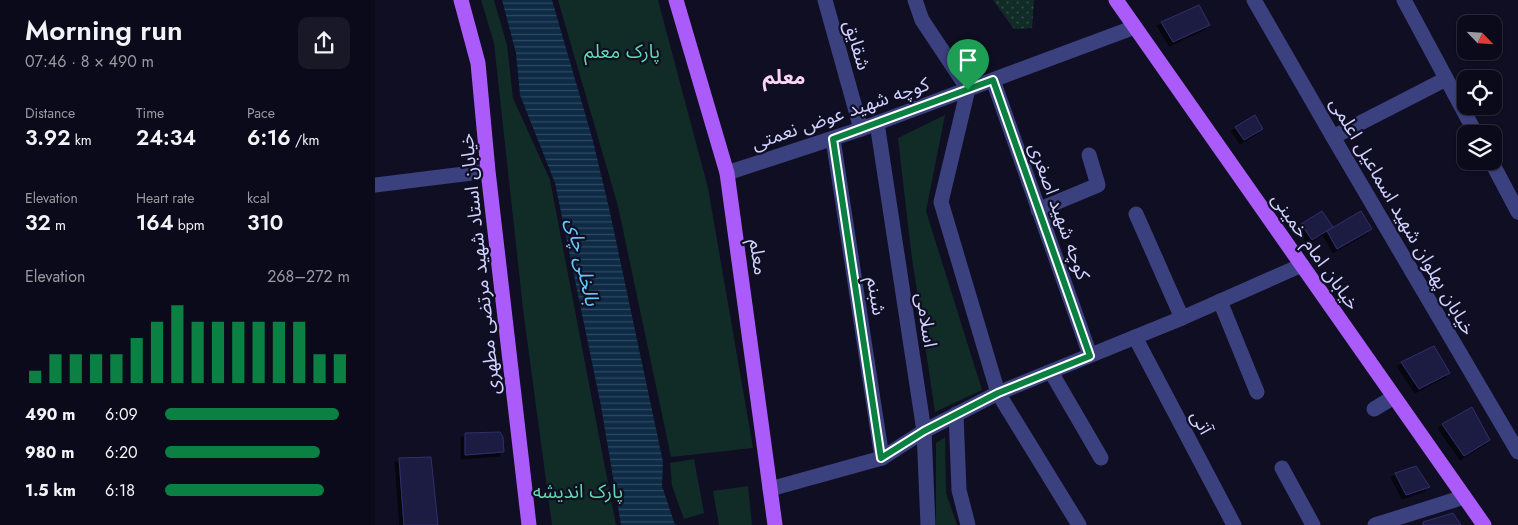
<!DOCTYPE html>
<html lang="en">
<head>
<meta charset="utf-8">
<style>
  :root { --surface:#0b0a1a; --page:#191827; --text:#f1f3f6; --muted:#9a9aa2; --line:#2b2b39; --accent:#0b8043 }
  body { margin:0; font-family:Jost,"Noto Sans Arabic",sans-serif; background:var(--page); color:var(--text); height:100vh; display:flex; flex-direction:column; font-size:19px; white-space:nowrap }
  * { box-sizing:border-box; margin:0 }
  p { font-size:16px; color:var(--muted) }
  .icon { flex:none; width:28px; height:28px; fill:none; stroke:currentColor; stroke-width:2; stroke-linecap:round; stroke-linejoin:round }
  .map { position:relative; flex:1; overflow:hidden }
  .drawer { display:flex; flex-direction:column; background:var(--surface); width:375px }
  .drawer>* { flex:none }
  .needle { width:32px; rotate:115deg }
  .fabs { position:absolute; left:1082px; top:15px; display:grid; gap:10px }
  .fabs a { display:grid; place-items:center; width:45px; height:45px; border-radius:10px; background:var(--surface); box-shadow:0 1px 4px #0004,0 0 0 1px var(--line); font-size:25px }
  .pin { position:absolute; display:grid; place-items:center; width:42px; height:42px; color:#fff; margin:-51px -21px; border-radius:50% 50% 50% 0; rotate:-45deg; box-shadow:0 0 5px #0007 }
  .pin .icon { rotate:45deg }
  .round { display:grid; place-items:center; flex:none; width:52px; height:52px; border-radius:10px; background:var(--page) }
  .headline { display:flex; align-items:center; justify-content:space-between; height:85px; padding:0 25px }
  h1 { font-size:28px; font-weight:600; line-height:38px }
  .figures { display:grid; grid-template-columns:repeat(3,1fr); gap:8px; height:85px; padding:5px 25px }
  .figures div { display:grid; align-content:center }
  .figures b { font-size:21px; font-weight:600 }
  .figures small { font-size:14px; font-weight:400 }
  .figures p { font-size:14px }
  .chart { height:140px; padding:10px 25px }
  .chart p { display:flex; justify-content:space-between }
  .chart svg { width:100%; height:90px; margin-top:5px; stroke:var(--accent); stroke-width:6 }
  ul { padding:0 25px; list-style:none; font-size:16px }
  li { display:grid; grid-template-columns:80px 60px 1fr; align-items:center; height:38px }
  li i { height:12px; border-radius:6px; background:var(--accent) }
  main { display:flex; flex:1; min-height:0 }
  .map>svg:first-child { display:block }
</style>
</head>
<body>
<main>
<section class="drawer">
<div class="headline"><div><h1>Morning run</h1><p>07:46 · 8 × 490 m</p></div><a class="round"><svg class="icon" aria-label="share" viewBox="0 0 24 24"><path d="M12 15V3M7 8l5-5 5 5M5 13v7h14v-7"/></svg></a></div>
<div class="figures">
<div><p>Distance</p><b>3.92<small> km</small></b></div>
<div><p>Time</p><b>24:34</b></div>
<div><p>Pace</p><b>6:16<small> /km</small></b></div>
</div>
<div class="figures">
<div><p>Elevation</p><b>32<small> m</small></b></div>
<div><p>Heart rate</p><b>164<small> bpm</small></b></div>
<div><p>kcal</p><b>310</b></div>
</div>
<div class="chart"><p><span>Elevation</span>268–272 m</p>
<svg viewBox="0 0 160 44" preserveAspectRatio="none"><path d="M5 44V38M15 44V30M25 44V30M35 44V30M45 44V30M55 44V22M65 44V14M75 44V6M85 44V14M95 44V14M105 44V14M115 44V14M125 44V14M135 44V14M145 44V30M155 44V30"/></svg>
</div>
<ul>
<li><b>490 m</b>6:09<i style="width:94%"></i></li>
<li><b>980 m</b>6:20<i style="width:84%"></i></li>
<li><b>1.5 km</b>6:18<i style="width:86%"></i></li>
</ul>
</section>
<div class="map">
<svg width="1143" height="525" viewBox="0 0 1143 525">
  <defs>
    <pattern id="grass-dots" width="8" height="8" patternUnits="userSpaceOnUse" patternTransform="scale(1.25)"><rect width="8" height="8" fill="#112c27"/><path d="M2 2h.1M6 6h.1" fill="none" stroke="#334a47" stroke-width="1.8" stroke-linecap="round"/></pattern>
    <pattern id="water-rules" width="6" height="5" patternUnits="userSpaceOnUse" patternTransform="scale(1.25)"><rect width="6" height="5" fill="#0e2b46"/><path d="M0 2.5h6" fill="none" stroke="#304962"/></pattern>
    <filter id="shadow"><feDropShadow dx="-4" dy="4" stdDeviation="0" flood-color="#0009"/></filter>
  </defs>
  <rect width="100%" height="100%" fill="#0f0e22"/>
  <polygon fill="url(#grass-dots)" points="618,0 659,0 657,28 639,29"/>
  <g fill="#112c27">
    <polygon points="106,0 119,0 132,45 138,98 175,180 241,525 177,525 148,309 119,43"/>
    <polygon points="183,0 283,0 333,188 378,448 296,457 243,206"/>
    <polygon points="570,115 551,211 607,390 560,412 536,251 523,138"/>
    <polygon points="570,437 571,493 582,525 561,525 561,443"/>
    <polygon points="319,459 329,513 309,519 297,486 295,463"/>
    <polygon points="373,486 377,525 344,525 338,491"/>
  </g>
  <polygon fill="url(#water-rules)" points="127,0 177,0 218,141 234,208 288,462 287,486 300,525 246,525 226,406 180,183 145,95 141,53"/>
  <g fill="#1e1b42" stroke="#322e6d" filter="url(#shadow)">
    <polygon points="824,5 835,25 798,42 786,22"/>
    <polygon points="880,115 888,129 869,140 860,127"/>
    <polygon points="947,211 958,227 937,240 926,224"/>
    <polygon points="986,211 997,229 962,249 952,231"/>
    <polygon points="1059,346 1075,373 1044,389 1026,362"/>
    <polygon points="1097,407 1115,440 1089,456 1067,424"/>
    <polygon points="125,432 128,437 129,452 90,455 90,433"/>
    <polygon points="56,457 63,525 29,525 24,458"/>
    <polygon points="1041,466 1055,487 1031,495 1020,473"/>
    <polygon points="1078,513 1086,525 1048,525 1048,522"/>
  </g>
  <g fill="none" stroke-linecap="round" stroke-linejoin="round">
    <g stroke="#3b417f" stroke-width="15">
      <polyline points="450,0 486,129"/>
      <polyline points="540,0 547,20 593,89 566,202 623,393 704,525"/>
      <polyline points="879,0 958,137 1143,452"/>
      <polyline points="1029,0 1101,134"/>
      <polyline points="618,80 715,355"/>
      <polyline points="502,123 549,431 553,525"/>
      <polyline points="958,137 1071,79"/>
      <polyline points="458,139 507,458"/>
      <polyline points="1116,161 1143,212"/>
      <polyline points="352,173 486,129 760,27"/>
      <polyline points="0,185 113,171"/>
      <polyline points="663,210 723,185 714,155"/>
      <polyline points="761,214 807,318"/>
      <polyline points="845,301 882,392"/>
      <polyline points="760,337 859,525"/>
      <polyline points="676,372 726,458"/>
      <polyline points="999,409 1019,397"/>
      <polyline points="581,414 584,490 593,525"/>
      <polyline points="907,468 938,525"/>
      <polyline points="395,489 507,458 549,431 623,393 807,318 927,265"/>
      <polyline points="1000,525 1089,497"/>
    </g>
    <g stroke="#aa5bfa" stroke-width="15">
      <polyline points="86,0 103,63 113,171 154,525"/>
      <polyline points="301,0 352,173 400,525"/>
      <polyline points="741,0 1109,525"/>
    </g>
  </g>
  <g fill="none" stroke-linecap="round" stroke-linejoin="round">
    <g stroke="#fff" stroke-width="10">
      <polygon id="route" points="618,80 715,356 623,393 549,431 506,458 458,139"/>
    </g>
    <use href="#route" stroke="#0b8043" stroke-width="6"/>
  </g>
  <g text-anchor="middle" stroke-width="4.5" stroke-linejoin="round" paint-order="stroke">
    <g font-size="19" fill="#d0d1fe" stroke="#0f0e22">
      <text transform="translate(483 45) rotate(74)" y="7">شقایق</text>
      <text transform="translate(465 113) rotate(-19)" y="7">کوچه شهید عوض نعمتی</text>
      <text transform="translate(685 211) rotate(70)" y="7">کوچه شهید اصغری</text>
      <text transform="translate(1028 216) rotate(60)" y="7">خیابان پهلوان شهید اسماعیل اعلمی</text>
      <text transform="translate(941 251) rotate(55)" y="7">خیابان امام خمینی</text>
      <text transform="translate(384 257) rotate(82)" y="7">معلم</text>
      <text transform="translate(104 264) rotate(-96)" y="7">خیابان استاد شهید مرتضی مطهری</text>
      <text transform="translate(502 296) rotate(81)" y="7">شبنم</text>
      <text transform="translate(552 320) rotate(81)" y="7">اسلامی</text>
      <text transform="translate(827 422) rotate(62)" y="7">آتی</text>
    </g>
    <g font-size="19" fill="#5fdbac" stroke="#0f0e22">
      <text x="247" y="58">پارک معلم</text>
      <text x="203" y="498">پارک اندیشه</text>
    </g>
    <g font-size="20" font-weight="bold" fill="#fed2f4" stroke="#0f0e22">
      <text x="409" y="84">معلم</text>
    </g>
    <g font-size="20" font-style="italic" fill="#62c8fa" stroke="#0f0e22">
      <text transform="translate(208 262) rotate(77)" y="7">بالخلی چای</text>
    </g>
  </g>
</svg>
<div class="fabs">
<a><svg class="needle" viewBox="-14 -14 28 28"><path d="M0-13l5 13h-10z" fill="#e53935"/><path d="M0 13l5-13h-10z" fill="#9a9aa2"/></svg></a>
<a><svg class="icon" aria-label="locate" viewBox="0 0 24 24"><circle cx="12" cy="12" r="6"/><path d="M12 2v4M12 18v4M2 12h4M18 12h4"/></svg></a>
<a><svg class="icon" aria-label="layers" viewBox="0 0 24 24"><path d="M12 4l9 5-9 5-9-5zM3 14l9 5 9-5"/></svg></a>
</div>
<div class="pin" style="left:593px;top:90px;background:#1e9e55"><svg class="icon" aria-label="arrive" viewBox="0 0 24 24"><path d="M6 21V4h12l-3 4 3 4H6"/></svg></div>
</div>
</main>
</body>
</html>
